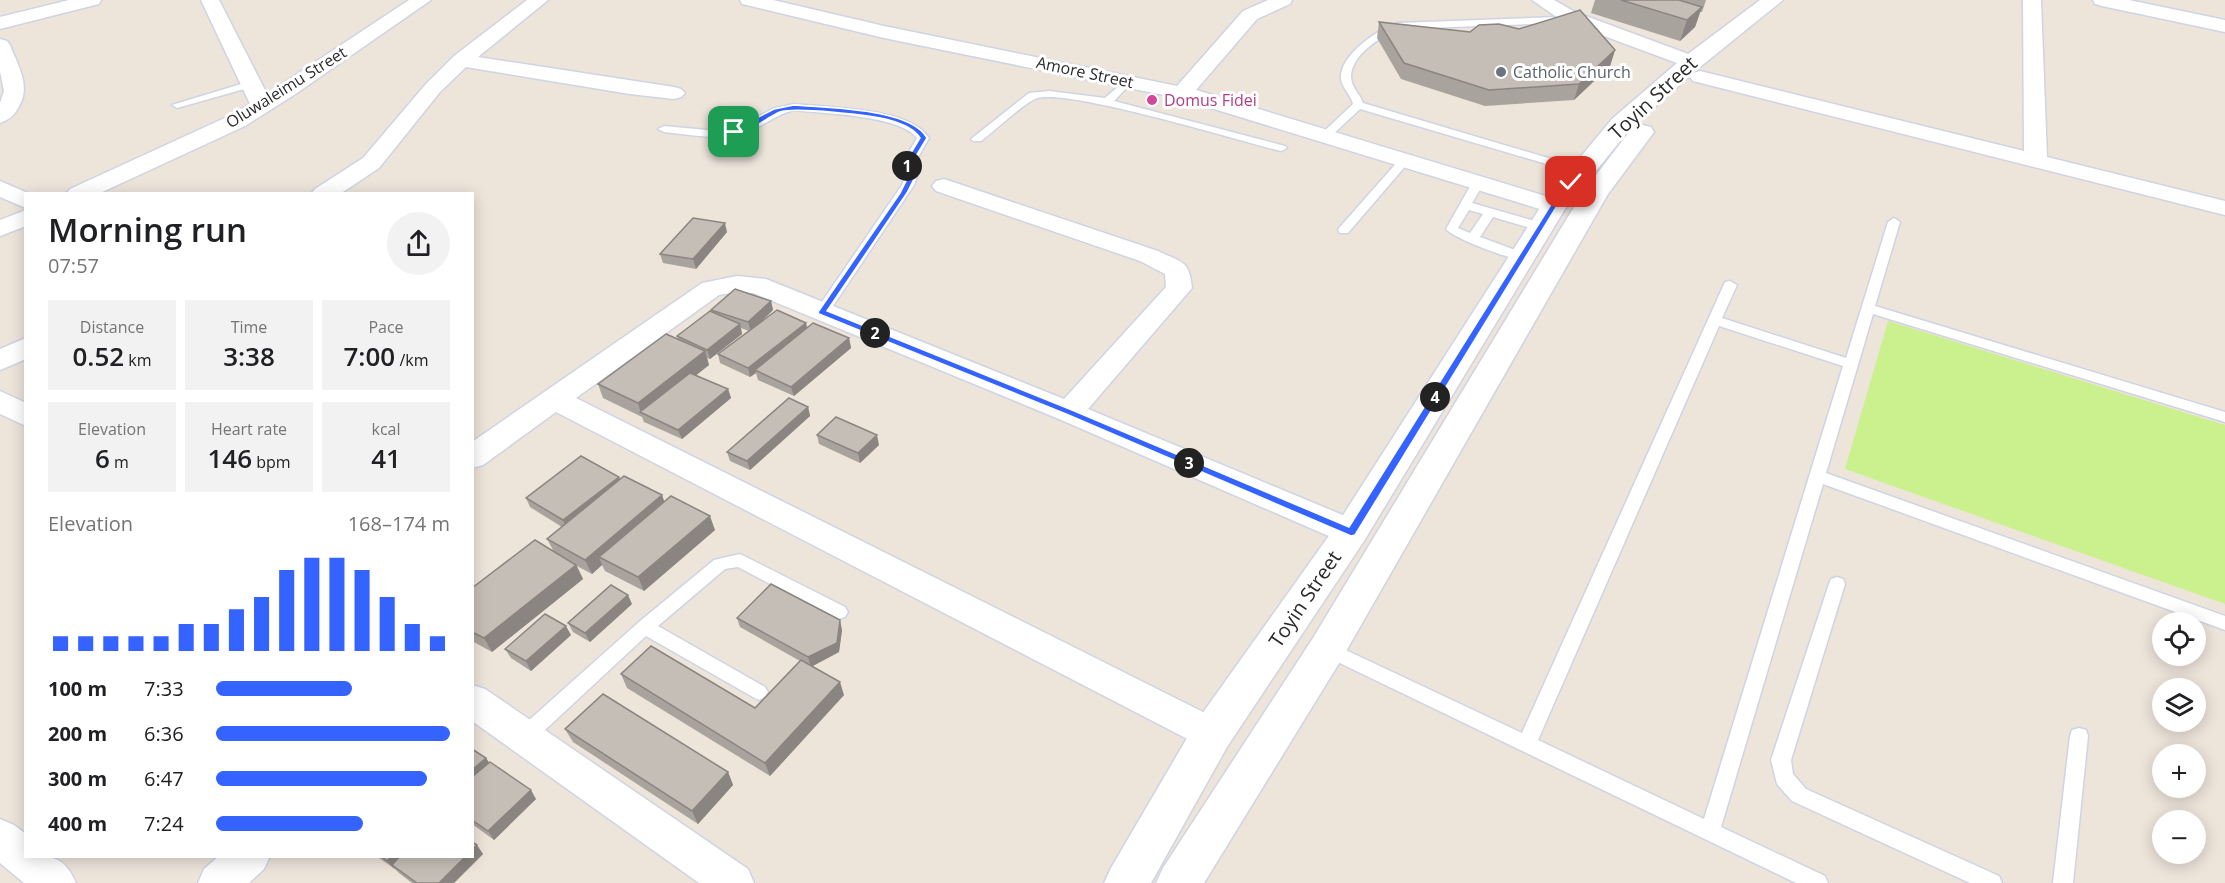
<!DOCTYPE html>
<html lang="en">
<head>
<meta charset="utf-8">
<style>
  :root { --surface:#fff; --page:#f2f2f2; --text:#202124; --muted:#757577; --accent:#3563ff }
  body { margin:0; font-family:"Open Sans",sans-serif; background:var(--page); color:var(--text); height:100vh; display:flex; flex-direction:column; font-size:22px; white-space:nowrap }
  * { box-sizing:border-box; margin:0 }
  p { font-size:20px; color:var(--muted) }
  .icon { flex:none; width:33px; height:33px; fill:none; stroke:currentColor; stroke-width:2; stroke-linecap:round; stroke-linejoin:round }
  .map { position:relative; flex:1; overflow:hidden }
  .sheet { position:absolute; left:24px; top:192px; width:450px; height:666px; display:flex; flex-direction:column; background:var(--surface); border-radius:0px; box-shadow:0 3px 15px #0003 }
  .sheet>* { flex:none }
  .controls { position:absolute; left:2152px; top:612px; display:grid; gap:12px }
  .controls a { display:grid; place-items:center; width:54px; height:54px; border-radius:50%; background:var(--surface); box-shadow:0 3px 15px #0003; font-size:30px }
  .pin { position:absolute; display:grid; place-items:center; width:51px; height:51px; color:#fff; margin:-26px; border-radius:12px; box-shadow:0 3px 9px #0006 }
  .km { position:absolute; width:30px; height:30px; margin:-15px; border-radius:50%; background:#222; color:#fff; font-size:16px; line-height:30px; text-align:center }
  .round { display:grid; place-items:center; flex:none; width:63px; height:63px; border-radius:32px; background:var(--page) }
  .summary { display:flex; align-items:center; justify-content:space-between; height:102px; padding:0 24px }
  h1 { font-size:33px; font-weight:600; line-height:45px }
  .figures { display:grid; grid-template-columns:repeat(3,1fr); gap:9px; height:102px; padding:6px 24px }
  .figures div { display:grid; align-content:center; border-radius:0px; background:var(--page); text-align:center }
  .figures b { font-size:26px; font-weight:600 }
  .figures small { font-size:16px; font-weight:400 }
  .figures p { font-size:16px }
  .chart { height:168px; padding:12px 24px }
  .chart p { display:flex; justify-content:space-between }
  .chart svg { width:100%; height:108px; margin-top:6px; stroke:var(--accent); stroke-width:6 }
  ul { padding:0 24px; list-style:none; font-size:20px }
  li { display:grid; grid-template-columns:96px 72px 1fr; align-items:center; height:45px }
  li i { height:15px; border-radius:8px; background:var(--accent) }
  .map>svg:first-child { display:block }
</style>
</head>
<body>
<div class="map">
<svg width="2225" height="883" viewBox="0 0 2225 883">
  <rect width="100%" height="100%" fill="#ede4da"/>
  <polygon fill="#caf18d" points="1888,321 2225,425 2225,604 1845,469"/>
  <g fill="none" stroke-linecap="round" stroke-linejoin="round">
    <g stroke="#cfd4e4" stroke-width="3">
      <g id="lane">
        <path d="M1567,13L1572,16L1557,23L1399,29C1381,36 1351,55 1351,77C1351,87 1360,94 1363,103L1585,169V173H1577L1360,109L1328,139L1324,140L1318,137L1353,104C1351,95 1342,88 1341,79C1339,55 1378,29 1398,23L1556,17Z"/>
        <path d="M1128,78L1133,81L1114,101L1285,146L1287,148L1281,151C1242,142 1062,86 1035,99C1022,105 994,131 981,141H973L971,139L1029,93L1049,91L1105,98Z"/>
        <polygon points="251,81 256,84 255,86 177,108 172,105"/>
        <path d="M794,104C829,108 909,107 929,138L913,166L917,177L914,185L827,315L822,316L815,312L902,185L905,177L901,166L917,138C900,115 824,114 794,110C778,114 767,123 752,130C724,142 693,135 664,132L658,129L664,126L718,131L732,129L745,125L772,109Z"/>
        <polygon points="1404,158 1408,159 1408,163 1348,233 1340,233 1338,230 1340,227 1400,159"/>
        <path d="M1478,179L1484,183L1472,203L1545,224L1547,227L1541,231L1493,217L1480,237L1526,254L1528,257L1526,260C1515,262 1453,238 1446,229L1472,183ZM1469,210L1483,214L1470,233L1458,228Z"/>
        <path d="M1894,218L1900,222L1875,306L2225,412V422L1873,314L1826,473L2225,616V630L1823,484L1721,827L1825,876L1828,883H1796L1321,654L1318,649L1321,644L1327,642L1333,644L1522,733L1725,282L1730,281L1737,285L1722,318L1846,358L1888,222ZM1719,326L1843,366L1704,819L1538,740Z"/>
        <polygon points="740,554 845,607 848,612 845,617 839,619 833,617 738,567 725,569 658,626 765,687 768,692 765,697 759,700 753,697 646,636 532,742 525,744 518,742 516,736 518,730 639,622 714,560"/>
        <polygon points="1837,577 1843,579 1845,584 1791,760 1793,774 1806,789 1999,876 2002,883 1970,883 1792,801 1777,784 1771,760 1829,584 1831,579"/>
        <polygon points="2079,728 2086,730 2088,736 2073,883 2053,883 2070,736 2072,730"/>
      </g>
    </g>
    <g stroke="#cfd4e4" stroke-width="3">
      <g id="street">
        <polygon points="69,0 101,0 99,4 0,29 0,17"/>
        <polygon points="201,0 219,0 267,94 409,0 431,0 294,95 245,126 98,194 66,194 70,189 229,116 250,104"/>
        <polygon points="527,0 548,0 478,57 674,87 681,89 685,93 681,97 674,99 630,94 466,67 440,92 379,168 340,194 311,194 315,189 363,158 426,84 454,56"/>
        <polygon points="740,0 773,0 884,26 1177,86 1243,11 1268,0 1292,0 1290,4 1257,19 1196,90 1562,201 1566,206 1562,211 1554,213 1546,211 1178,98 884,38 742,4"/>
        <polygon points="1532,0 1554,0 1575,12 1699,58 1702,62 1699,66 1685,66 1561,20"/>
        <polygon points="2023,0 2041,0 2047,157 2225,201 2225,215 1693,81 1690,77 1693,73 1700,71 2024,151"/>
        <polygon points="2093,0 2129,0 2225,20 2225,32 2102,6 2095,4"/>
        <path d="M0,39L7,41L10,45C18,66 32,87 18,108C14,116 8,120 0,123V103L4,91L0,71Z"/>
        <path d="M944,179L1158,251C1182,263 1189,259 1192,288L1088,409L1362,523L1367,532L1362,541L1351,544L1340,541L1059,419L753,293L737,292L719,295L576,398L1225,723L1231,734L1225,745L1212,750L1199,745L556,412L483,465L472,468V442L702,283L737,276L766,279L1064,399L1166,287L1165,274L1140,261L936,191L932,186L936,181Z"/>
        <polygon points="0,181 30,194 26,194 26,208 0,197"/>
        <polygon points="26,210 26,226 0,236 0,220"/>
        <polygon points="26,338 26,359 0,370 0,349"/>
        <polygon points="0,391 26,403 26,426 0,414"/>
        <polygon points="472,685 485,689 748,869 754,883 699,883 472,721"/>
        <path d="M0,819L14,825L26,834V856C53,856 64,856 76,883H24L0,863Z"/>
        <polygon points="219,856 270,856 264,869 249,883 198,883 204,869"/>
      </g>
    </g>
    <g stroke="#cfd4e4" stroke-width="3">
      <g id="secondary">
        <polygon points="1760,0 1783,0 1700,67 1630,129 1565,209 1364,541 1227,747 1151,883 1104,883 1111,868 1197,721 1338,523 1545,200 1612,119 1684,57"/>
        <polygon points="1642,125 1651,127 1654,132 1608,194 1341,660 1204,883 1156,883 1163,868 1313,638 1583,192 1633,127"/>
      </g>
    </g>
    <use href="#lane" fill="#fff" fill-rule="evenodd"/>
    <use href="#street" fill="#fff" fill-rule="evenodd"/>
    <use href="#secondary" fill="#fff" fill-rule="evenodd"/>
  </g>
  <g fill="#a9a39d">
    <polygon points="1595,0 1706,0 1702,12 1700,12 1695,27 1680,41 1591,13"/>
    <polygon points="1379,22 1470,32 1519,29 1615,50 1610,66 1574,100 1485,106 1401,79 1377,38"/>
    <polygon points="727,232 696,269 663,263 660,254"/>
    <polygon points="771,301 773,310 763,320 806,323 807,328 849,338 851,348 794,396 758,380 756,373 750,377 720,363 718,354 749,331 741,328 742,334 710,359 707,358 709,365 696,375 728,389 731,398 682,439 644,422 642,417 603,398 598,384 678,339 677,336 712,312 711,310"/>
    <polygon points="808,407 810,416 750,470 730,461 727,452"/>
    <polygon points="817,435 879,445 860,463 819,444"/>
    <polygon points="619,477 620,480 662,495 664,502 715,530 644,591 605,571 602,565 592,574 577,566 583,579 492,652 472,641 472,588 553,550 547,539 562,527 530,507 526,498"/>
    <polygon points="632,604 590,642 573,632 568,623"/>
    <polygon points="737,618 842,630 839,652 812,666 844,695 770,776 627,688 621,674 755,708 800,661 740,627"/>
    <polygon points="571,635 531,671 511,658 505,649"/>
    <polygon points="565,729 728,772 733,785 698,824 573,742"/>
    <polygon points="472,749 486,758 489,763 536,799 494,840 472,824"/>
    <polygon points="483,854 454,883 412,883 399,873 395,869 376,856 472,856"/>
  </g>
  <g fill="#8a8580">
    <polygon points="1702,7 1695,27 1680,41 1687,20"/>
    <polygon points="1615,50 1610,66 1574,100 1579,84"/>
    <polygon points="725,223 727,232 696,269 693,259"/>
    <polygon points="771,301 773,310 751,331 748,322"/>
    <polygon points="806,323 808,332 755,370 756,373 750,377 748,368"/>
    <polygon points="740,324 742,334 710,359 707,350"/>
    <polygon points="849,338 851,348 794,396 791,387"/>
    <polygon points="705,351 709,365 646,415 641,413 638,403"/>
    <polygon points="728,389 731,398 682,439 678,430"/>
    <polygon points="808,407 810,416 750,470 747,461"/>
    <polygon points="877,435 879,445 860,463 858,453"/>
    <polygon points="619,477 622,486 568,530 563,520"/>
    <polygon points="662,495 667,509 599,557 602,565 592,574 585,560"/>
    <polygon points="710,516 715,530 644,591 638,577"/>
    <polygon points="576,565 583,579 492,652 484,638"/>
    <polygon points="628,595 632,604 590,642 585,633"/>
    <polygon points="840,620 842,630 839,652 811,667 808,657"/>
    <polygon points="566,626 571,635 531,671 526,661"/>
    <polygon points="840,682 844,695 770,776 765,763"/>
    <polygon points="486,758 492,767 472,785 472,770"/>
    <polygon points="728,772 733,785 698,824 692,811"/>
    <polygon points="531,790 536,799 494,840 488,831"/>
    <polygon points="477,845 483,854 454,883 439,883 466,856 472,856 472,850"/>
    <polygon points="392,856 408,856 392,865 395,870 387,861"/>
  </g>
  <g fill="#c5beb7" stroke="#8a8580" stroke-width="1.5">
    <polygon points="1621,0 1679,0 1702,7 1687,20"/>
    <polygon points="1580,10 1615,50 1579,84 1489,90 1404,63 1379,22 1470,32 1479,25 1499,24 1519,29"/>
    <polygon points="693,218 725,223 693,259 660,254"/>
    <polygon points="735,289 771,301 748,322 711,310"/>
    <polygon points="777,310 806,323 748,368 718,354"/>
    <polygon points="710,311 740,324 707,350 677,336"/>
    <polygon points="813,323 849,338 791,387 755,370"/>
    <polygon points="666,334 705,351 638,403 598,384"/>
    <polygon points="690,373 728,389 678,430 640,412"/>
    <polygon points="789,398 808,407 747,461 727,452"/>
    <polygon points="836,417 877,435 858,453 817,435"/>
    <polygon points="581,456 619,477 563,520 526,498"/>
    <polygon points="624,476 662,495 585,560 547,539"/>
    <polygon points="671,496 710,516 638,577 599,557"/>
    <polygon points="535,540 576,565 484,638 472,632 472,588"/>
    <polygon points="771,584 840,620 837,643 808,657 737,618"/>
    <polygon points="611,585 628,595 585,633 568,623"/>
    <polygon points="545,614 566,626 526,661 505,649"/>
    <polygon points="651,646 755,708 801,660 840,682 765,763 621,674"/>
    <polygon points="603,694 728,772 692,811 565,729"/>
    <polygon points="472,749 486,758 472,770"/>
    <polygon points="490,762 531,790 488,831 472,820 472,777"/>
    <polygon points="472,842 477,845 472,850"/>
    <polygon points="381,856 392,856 387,861"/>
    <polygon points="400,856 466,856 439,883 417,883 392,865"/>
  </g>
  <path fill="#3563ff" stroke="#fff" stroke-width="1.5" d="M794,105C826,108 911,108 927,138L910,166L915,177L907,193L827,311L1072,410L1349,527L1550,206L1568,181L1575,182L1557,206L1355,535L1351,536L1066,414L819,314L818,312L900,193L908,177L903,166L920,138C914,128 900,123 889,120C872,115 794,107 780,112C767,117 742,139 730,132L774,109Z"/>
  <circle fill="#6b7280" stroke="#fff" stroke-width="2" cx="1501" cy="72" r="6"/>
  <circle fill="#d1479c" stroke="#fff" stroke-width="2" cx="1152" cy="100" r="6"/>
  <g text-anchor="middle" stroke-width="6" stroke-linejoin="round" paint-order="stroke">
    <g font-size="16" fill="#2a2a2a" stroke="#fff">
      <text transform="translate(1085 72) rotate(12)" y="6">Amore Street</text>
      <text transform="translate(286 87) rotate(-32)" y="6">Oluwaleimu Street</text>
    </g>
    <g font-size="16" fill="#5b616d" stroke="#fff" text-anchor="start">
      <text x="1513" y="78">Catholic Church</text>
    </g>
    <g font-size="16" fill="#b23c85" stroke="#fff" text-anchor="start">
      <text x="1164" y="106">Domus Fidei</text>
    </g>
    <g font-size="20" fill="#2a2a2a" stroke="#fff">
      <text transform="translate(1653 98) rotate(-43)" y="7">Toyin Street</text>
      <text transform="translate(1305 599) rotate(-56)" y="7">Toyin Street</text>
    </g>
  </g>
</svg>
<div class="controls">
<a><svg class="icon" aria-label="locate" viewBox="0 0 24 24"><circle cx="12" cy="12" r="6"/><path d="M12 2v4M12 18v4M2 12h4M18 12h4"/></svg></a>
<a><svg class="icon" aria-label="layers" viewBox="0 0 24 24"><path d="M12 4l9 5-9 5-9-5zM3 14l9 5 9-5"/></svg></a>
<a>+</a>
<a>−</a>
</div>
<div class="pin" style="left:734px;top:132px;background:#1e9e55"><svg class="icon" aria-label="arrive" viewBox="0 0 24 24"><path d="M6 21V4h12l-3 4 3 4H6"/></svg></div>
<div class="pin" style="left:1571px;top:182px;background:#d93025"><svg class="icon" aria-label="check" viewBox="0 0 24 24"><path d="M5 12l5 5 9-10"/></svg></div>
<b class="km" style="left:907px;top:166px">1</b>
<b class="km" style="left:875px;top:333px">2</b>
<b class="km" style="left:1189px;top:463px">3</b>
<b class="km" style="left:1435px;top:397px">4</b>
<section class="sheet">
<div class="summary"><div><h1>Morning run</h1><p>07:57</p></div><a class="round"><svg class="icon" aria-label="share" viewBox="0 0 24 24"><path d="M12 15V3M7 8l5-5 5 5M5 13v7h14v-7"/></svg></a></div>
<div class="figures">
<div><p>Distance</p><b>0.52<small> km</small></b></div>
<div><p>Time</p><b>3:38</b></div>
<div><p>Pace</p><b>7:00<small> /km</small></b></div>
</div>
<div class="figures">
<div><p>Elevation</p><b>6<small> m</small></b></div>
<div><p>Heart rate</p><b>146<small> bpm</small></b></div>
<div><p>kcal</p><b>41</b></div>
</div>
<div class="chart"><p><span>Elevation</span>168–174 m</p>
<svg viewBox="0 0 160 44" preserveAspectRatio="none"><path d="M5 44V38M15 44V38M25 44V38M35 44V38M45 44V38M55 44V33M65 44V33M75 44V27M85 44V22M95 44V11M105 44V6M115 44V6M125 44V11M135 44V22M145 44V33M155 44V38"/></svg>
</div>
<ul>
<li><b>100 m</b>7:33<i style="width:58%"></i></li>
<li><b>200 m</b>6:36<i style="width:100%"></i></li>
<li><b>300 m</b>6:47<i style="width:90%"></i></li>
<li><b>400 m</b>7:24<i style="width:63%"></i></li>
</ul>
</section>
</div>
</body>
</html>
